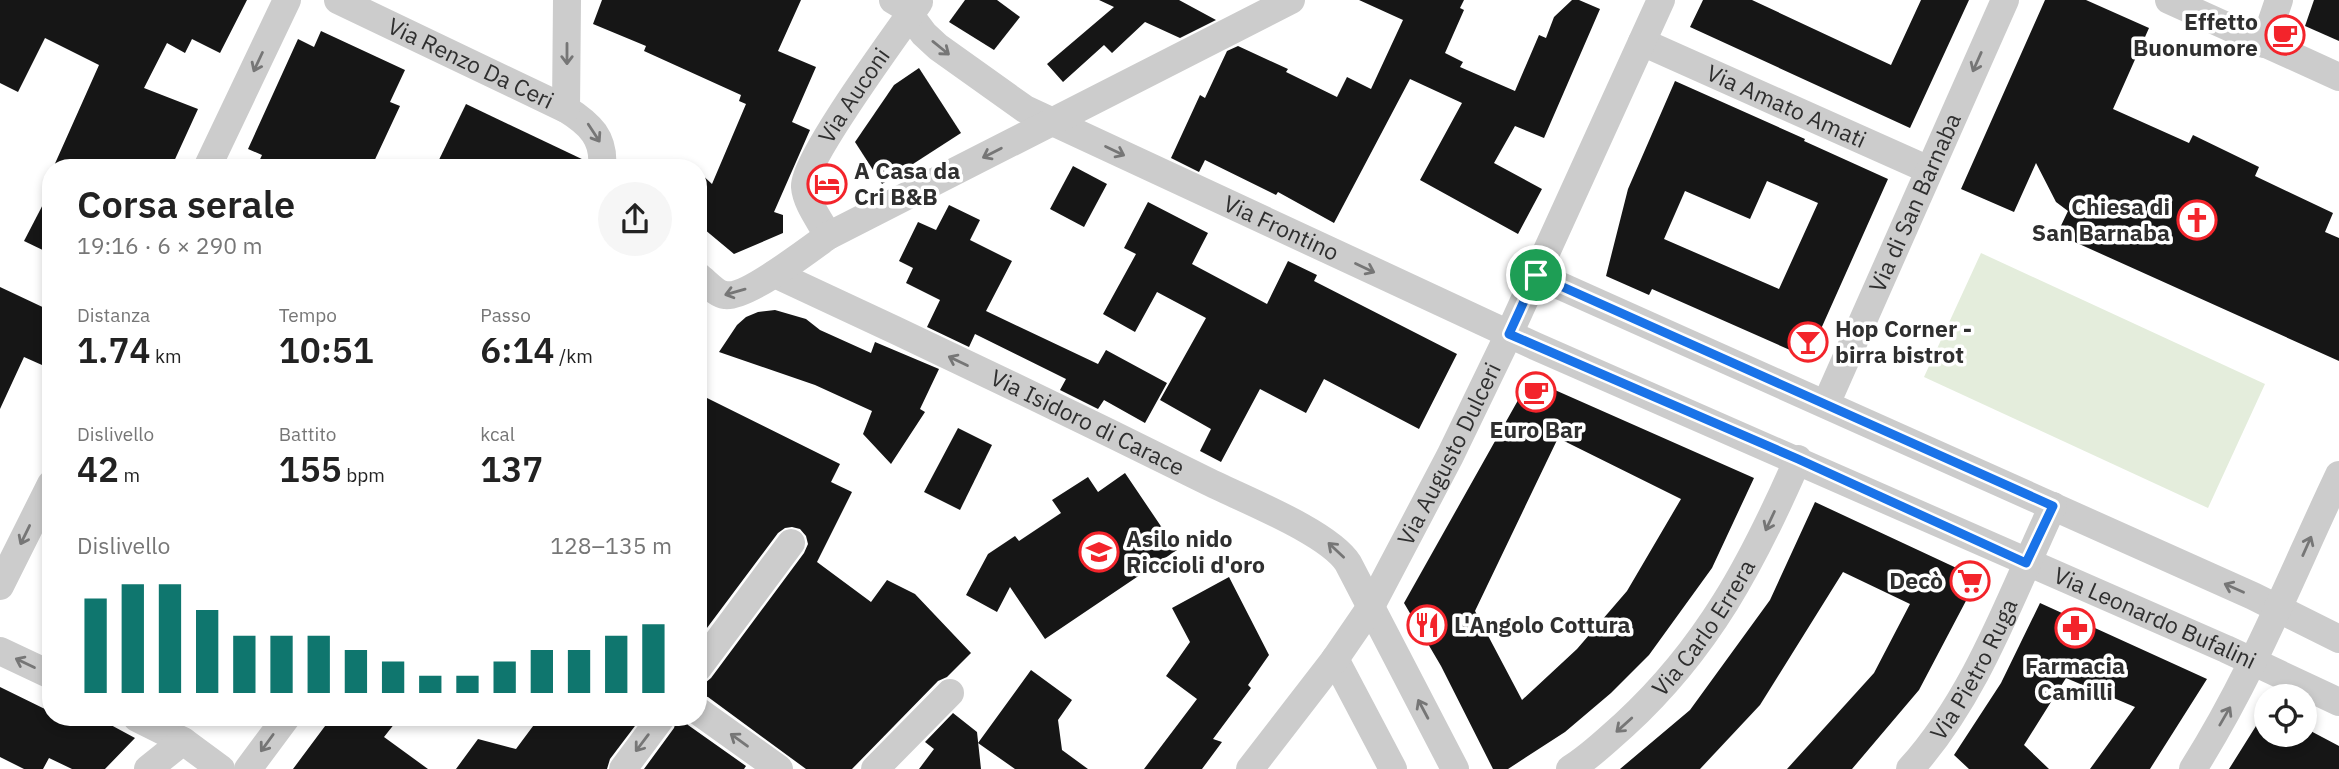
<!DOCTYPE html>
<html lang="it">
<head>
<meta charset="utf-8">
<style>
  :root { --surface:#fff; --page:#f6f6f6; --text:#222; --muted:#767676; --accent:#0f766e }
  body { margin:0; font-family:"IBM Plex Sans",sans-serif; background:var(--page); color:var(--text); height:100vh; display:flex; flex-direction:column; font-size:26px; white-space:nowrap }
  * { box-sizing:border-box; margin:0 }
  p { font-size:23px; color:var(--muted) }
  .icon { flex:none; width:38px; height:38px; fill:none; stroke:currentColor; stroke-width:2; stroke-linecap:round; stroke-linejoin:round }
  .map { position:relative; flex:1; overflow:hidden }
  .details { position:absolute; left:42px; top:159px; width:665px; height:567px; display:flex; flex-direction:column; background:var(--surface); border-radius:28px; box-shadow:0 4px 10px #0003 }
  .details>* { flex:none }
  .fabs { position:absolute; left:2254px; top:684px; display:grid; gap:14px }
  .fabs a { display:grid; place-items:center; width:63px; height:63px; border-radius:50%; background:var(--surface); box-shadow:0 4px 10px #0003; font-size:35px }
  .pin { position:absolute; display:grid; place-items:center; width:60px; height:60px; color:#fff; margin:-30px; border:4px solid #fff; border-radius:50%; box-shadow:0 2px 7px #0007 }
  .round { display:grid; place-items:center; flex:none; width:74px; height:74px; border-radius:37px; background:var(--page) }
  .head { display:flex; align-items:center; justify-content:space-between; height:119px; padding:0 35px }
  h1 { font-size:38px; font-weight:600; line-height:52px }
  .figures { display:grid; grid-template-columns:repeat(3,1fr); gap:10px; height:119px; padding:7px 35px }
  .figures div { display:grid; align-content:center }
  .figures b { font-size:35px; font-weight:600 }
  .figures small { font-size:19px; font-weight:400 }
  .figures p { font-size:19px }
  .chart { height:196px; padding:14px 35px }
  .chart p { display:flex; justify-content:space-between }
  .chart svg { width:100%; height:126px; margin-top:7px; stroke:var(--accent); stroke-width:6 }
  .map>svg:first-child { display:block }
</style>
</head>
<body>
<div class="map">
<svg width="2339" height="769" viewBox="0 0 2339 769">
  <rect width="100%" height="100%" fill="#fff"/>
  <polygon fill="#e4eddc" points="1981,253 2265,384 2208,508 1924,377"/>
  <g fill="#161616" fill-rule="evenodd">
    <polygon points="0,0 247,0 220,53 192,39 185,53 167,43 144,88 198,109 171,168 53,168 99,65 45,38 18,92 0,83"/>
    <polygon points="602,0 801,0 778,51 816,67 792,122 810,130 774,212 783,215 783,233 734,254 698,224 698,171 712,184 746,104 739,101 741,95 644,51 646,46 593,24"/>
    <polygon points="965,0 997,0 1020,17 994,50 949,22"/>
    <polygon points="1099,0 1179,0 1216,20 1180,38 1145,22 1112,53 1104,45 1063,82 1047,64 1114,7"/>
    <polygon points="1359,0 1464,0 1460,8 1464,10 1445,53 1463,62 1460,67 1515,91 1539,35 1546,38 1554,17 1572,0 1579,0 1600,9 1544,138 1515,126 1494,163 1542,189 1518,234 1420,180 1462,103 1410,79 1334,223 1278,192 1276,195 1205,160 1199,172 1171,158 1200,95 1205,98 1227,51 1238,46 1288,69 1286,72 1337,97 1347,77 1371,89 1403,20"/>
    <polygon points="1703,0 1752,0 1891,65 1921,0 1969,0 1910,128 1690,27"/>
    <polygon points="2045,0 2086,0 2149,28 2113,109 2189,143 2193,135 2259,167 2255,176 2333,213 2325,232 2339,238 2339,361 2057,234 2068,211 2056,202 2036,163 2014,212 1961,189"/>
    <polygon points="2314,0 2339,0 2339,41 2305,26"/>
    <polygon points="321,31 405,70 390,102 400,106 371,168 256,168 262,155 248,149 298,39 314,47"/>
    <polygon points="919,68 961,133 882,184 855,142 894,85"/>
    <path d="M1675,81L1805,139L1804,141L1888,179L1808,358L1652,289L1649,295L1606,276L1628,189ZM1767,181L1818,203L1779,289L1664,239L1685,191L1750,219Z"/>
    <polygon points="466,104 586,161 585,168 435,168"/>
    <polygon points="1073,166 1107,184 1084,227 1050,209"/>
    <polygon points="51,189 51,254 24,241"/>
    <polygon points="1148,202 1208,233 1192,264 1267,304 1288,261 1317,275 1314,281 1457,354 1419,429 1324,379 1306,413 1260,389 1221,462 1200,451 1211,429 1160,400 1206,318 1157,292 1135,332 1103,314 1136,254 1124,248"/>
    <polygon points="949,205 980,220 970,240 1012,261 986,311 1098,364 1106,350 1167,383 1145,423 1104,400 1098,409 1060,390 1066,379 975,334 969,347 927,327 940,300 906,283 913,268 899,261 918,222 936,230"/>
    <polygon points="0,287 51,311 51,369 24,357 0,409"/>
    <polygon points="775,310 806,319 820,330 871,353 875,342 939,369 920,409 925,412 891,464 863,434 872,411 815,385 719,352 737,325 746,317 758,312"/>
    <path d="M1530,379L1754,478L1712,568L1649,655L1611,693L1565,732L1508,769H1493L1441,666L1404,603ZM1558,438L1681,499L1627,591L1577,649L1522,700L1475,611Z"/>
    <polygon points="707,398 840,464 831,482 852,492 817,562 871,602 887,580 915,594 971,653 947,677 938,681 852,769 806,769 708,697 698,695 698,684 705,683 711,678 804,553 808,544 806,536 800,529 792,527 785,528 778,533 698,640 698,416"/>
    <polygon points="958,428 992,445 960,510 924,492"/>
    <polygon points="1125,473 1177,550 1045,639 1010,587 997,612 966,595 988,554 1015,536 1019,541 1061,513 1052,500 1088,477 1098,492"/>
    <polygon points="1815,502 1978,578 1919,690 1852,769 1787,769 1874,673 1910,604 1843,572 1760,705 1700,769 1620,769 1690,710 1770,600"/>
    <polygon points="1229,577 1269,655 1248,685 1251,688 1213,739 1222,742 1202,769 1144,769 1197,699 1166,676 1190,642 1172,608"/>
    <polygon points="2040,603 2207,679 2150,769 2090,769 2135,707 2066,678 2024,745 2049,769 1969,769 1954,755 2001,683"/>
    <polygon points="1031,670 1072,700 1058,720 1062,750 1088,769 1015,769 978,743"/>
    <polygon points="0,687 51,712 51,718 63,718 78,725 81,718 98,718 135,738 105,769 72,769 49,758 43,769 24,769 0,757"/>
    <polygon points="2266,710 2266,735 2305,735 2305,728 2339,746 2339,769 2229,769"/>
    <polygon points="953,713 977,732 981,769 919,769 934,749 925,742"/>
    <polygon points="331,718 399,718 384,737 428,769 293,769"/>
    <polygon points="539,718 641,718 610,759 607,769 456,769 478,739 516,749"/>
    <polygon points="677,718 683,718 688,725 746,766 744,769 644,769 674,728"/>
  </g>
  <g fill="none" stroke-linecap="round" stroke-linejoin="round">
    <g stroke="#ccc" stroke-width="28">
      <path id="s1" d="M338,0L566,109C590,124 605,138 602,168"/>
      <path id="s2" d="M893,0L903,6L924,34L938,47L1025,109L1535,346L2226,649L2339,702"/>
      <polyline points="2169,0 2339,77"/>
      <path id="s3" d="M1642,42L1929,170"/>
      <polyline points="2264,44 2279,0"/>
      <polyline points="566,109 567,0"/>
      <polyline points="207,168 287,0"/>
      <path id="s4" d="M828,236C821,222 806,203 805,187C803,160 898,32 919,2"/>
      <path id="s5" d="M775,274C920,341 1064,410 1207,481C1243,499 1328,532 1348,563L1455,769"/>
      <polyline points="1536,275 2253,596 2339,639"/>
      <path d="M698,276C706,282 716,294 725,295C745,299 810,249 828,236L1291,0"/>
      <path id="s6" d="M1826,404L2005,0"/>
      <polyline points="0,586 51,484"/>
      <polyline points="0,651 51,675"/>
      <polyline points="1335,659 1393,769"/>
      <polyline points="698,668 791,543"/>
      <polyline points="698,711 779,769"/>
      <polyline points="137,718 183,741"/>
      <polyline points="148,769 183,741 221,769"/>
      <polyline points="248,769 286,718"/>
      <polyline points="623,769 661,718"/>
      <polyline points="875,769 950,693"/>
      <path id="s7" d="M1250,769L1335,659L1370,608L1450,456L1509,334L1661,0"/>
      <path id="s8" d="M1570,769C1590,757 1607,740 1624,725C1708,648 1753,562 1798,459"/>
      <path id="s9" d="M1910,769C1977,695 2011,595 2053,506"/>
      <path d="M2193,769C2252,676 2292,574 2339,475"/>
    </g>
  </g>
  <defs><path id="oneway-shaft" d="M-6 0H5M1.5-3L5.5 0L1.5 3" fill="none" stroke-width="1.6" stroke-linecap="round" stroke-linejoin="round" transform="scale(1.75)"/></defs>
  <g stroke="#767676">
    <use href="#oneway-shaft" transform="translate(941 48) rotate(39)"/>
    <use href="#oneway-shaft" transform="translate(567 54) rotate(90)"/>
    <use href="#oneway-shaft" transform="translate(258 62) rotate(115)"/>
    <use href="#oneway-shaft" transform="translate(1977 62) rotate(114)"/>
    <use href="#oneway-shaft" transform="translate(594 133) rotate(57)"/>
    <use href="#oneway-shaft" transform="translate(1115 151) rotate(26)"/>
    <use href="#oneway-shaft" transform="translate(992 153) rotate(153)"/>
    <use href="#oneway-shaft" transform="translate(1365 268) rotate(25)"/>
    <use href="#oneway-shaft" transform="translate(735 292) rotate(164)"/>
    <use href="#oneway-shaft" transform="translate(958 361) rotate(-154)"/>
    <use href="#oneway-shaft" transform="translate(1770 521) rotate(115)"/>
    <use href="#oneway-shaft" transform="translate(25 535) rotate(116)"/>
    <use href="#oneway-shaft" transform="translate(2307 546) rotate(-66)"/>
    <use href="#oneway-shaft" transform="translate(1336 550) rotate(-137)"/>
    <use href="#oneway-shaft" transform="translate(2234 588) rotate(-156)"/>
    <use href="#oneway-shaft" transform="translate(25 663) rotate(-154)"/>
    <use href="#oneway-shaft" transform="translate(1423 709) rotate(-118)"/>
    <use href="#oneway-shaft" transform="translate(2225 716) rotate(-60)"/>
    <use href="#oneway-shaft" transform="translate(1624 725) rotate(138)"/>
    <use href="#oneway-shaft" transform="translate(739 740) rotate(-144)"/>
    <use href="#oneway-shaft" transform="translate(267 743) rotate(126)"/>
    <use href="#oneway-shaft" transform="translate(642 743) rotate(127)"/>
  </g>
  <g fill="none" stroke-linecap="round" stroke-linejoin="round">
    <g stroke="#fff" stroke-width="14">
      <polygon id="route" points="1536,275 2053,506 2026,563 1798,459 1509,334"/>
    </g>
    <use href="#route" stroke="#1a73e8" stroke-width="9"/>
  </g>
  <defs>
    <g id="cafe-ring" transform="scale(2.0125)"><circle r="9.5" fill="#fff" stroke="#f3242b" stroke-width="1.5"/><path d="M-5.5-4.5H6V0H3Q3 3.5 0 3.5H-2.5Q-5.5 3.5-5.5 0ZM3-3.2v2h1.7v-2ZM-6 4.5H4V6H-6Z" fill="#f3242b"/></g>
    <g id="hotel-ring" transform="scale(2.0125)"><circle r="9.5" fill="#fff" stroke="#f3242b" stroke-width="1.5"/><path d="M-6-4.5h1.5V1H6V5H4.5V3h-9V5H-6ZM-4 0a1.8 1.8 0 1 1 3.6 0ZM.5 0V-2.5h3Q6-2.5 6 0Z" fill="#f3242b"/></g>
    <g id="church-ring" transform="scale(2.0125)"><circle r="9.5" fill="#fff" stroke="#f3242b" stroke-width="1.5"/><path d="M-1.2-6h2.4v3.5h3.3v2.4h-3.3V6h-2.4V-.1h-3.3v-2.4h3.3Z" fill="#f3242b"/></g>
    <g id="bar-ring" transform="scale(2.0125)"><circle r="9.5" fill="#fff" stroke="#f3242b" stroke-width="1.5"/><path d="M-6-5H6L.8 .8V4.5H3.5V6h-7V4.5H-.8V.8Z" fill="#f3242b"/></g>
    <g id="school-ring" transform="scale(2.0125)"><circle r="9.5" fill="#fff" stroke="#f3242b" stroke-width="1.5"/><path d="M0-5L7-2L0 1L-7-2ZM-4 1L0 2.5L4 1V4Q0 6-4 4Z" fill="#f3242b"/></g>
    <g id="supermarket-ring" transform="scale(2.0125)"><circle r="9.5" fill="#fff" stroke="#f3242b" stroke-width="1.5"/><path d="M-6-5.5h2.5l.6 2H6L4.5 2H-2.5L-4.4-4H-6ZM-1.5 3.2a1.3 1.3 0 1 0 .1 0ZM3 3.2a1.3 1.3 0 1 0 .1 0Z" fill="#f3242b"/></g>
    <g id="restaurant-ring" transform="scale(2.0125)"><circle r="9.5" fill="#fff" stroke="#f3242b" stroke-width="1.5"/><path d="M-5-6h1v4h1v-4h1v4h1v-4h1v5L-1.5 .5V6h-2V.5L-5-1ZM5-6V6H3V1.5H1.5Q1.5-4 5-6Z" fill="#f3242b"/></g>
    <g id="pharmacy-ring" transform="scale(2.0125)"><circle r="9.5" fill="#fff" stroke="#f3242b" stroke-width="1.5"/><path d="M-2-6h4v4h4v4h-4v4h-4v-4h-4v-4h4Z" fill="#f3242b"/></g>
  </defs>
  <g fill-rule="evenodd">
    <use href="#cafe-ring" x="2285" y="35"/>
    <use href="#hotel-ring" x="827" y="184"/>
    <use href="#church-ring" x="2197" y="220"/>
    <use href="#bar-ring" x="1808" y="342"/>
    <use href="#cafe-ring" x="1536" y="392"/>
    <use href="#school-ring" x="1099" y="552"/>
    <use href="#supermarket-ring" x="1970" y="581"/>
    <use href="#restaurant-ring" x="1427" y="625"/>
    <use href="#pharmacy-ring" x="2075" y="628"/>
  </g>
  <g text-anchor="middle" stroke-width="7" stroke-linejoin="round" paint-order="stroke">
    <g font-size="23" font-weight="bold" fill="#2f2f2f" stroke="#fff" text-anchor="start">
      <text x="2258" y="30" text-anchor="end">Effetto<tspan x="2258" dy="26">Buonumore</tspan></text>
      <text x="854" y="179">A Casa da<tspan x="854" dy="26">Cri B&amp;B</tspan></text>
      <text x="2170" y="215" text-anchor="end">Chiesa di<tspan x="2170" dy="26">San Barnaba</tspan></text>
      <text x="1835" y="337">Hop Corner -<tspan x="1835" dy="26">birra bistrot</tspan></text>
      <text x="1536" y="438" text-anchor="middle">Euro Bar</text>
      <text x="1126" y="547">Asilo nido<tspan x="1126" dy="26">Riccioli d'oro</tspan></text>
      <text x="1943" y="589" text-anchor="end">Decò</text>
      <text x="1454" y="633">L'Angolo Cottura</text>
      <text x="2075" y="674" text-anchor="middle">Farmacia<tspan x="2075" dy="26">Camilli</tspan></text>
    </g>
    <g font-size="23" fill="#2f2f2f" stroke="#fff">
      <text dy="8" stroke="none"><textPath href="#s1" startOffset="147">Via Renzo Da Ceri</textPath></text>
      <text dy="8" stroke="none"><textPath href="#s4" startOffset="159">Via Auconi</textPath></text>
      <text dy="8" stroke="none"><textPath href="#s3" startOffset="158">Via Amato Amati</textPath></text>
      <text dy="8" stroke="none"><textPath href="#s6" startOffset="220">Via di San Barnaba</textPath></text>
      <text dy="8" stroke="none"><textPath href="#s2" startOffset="455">Via Frontino</textPath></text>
      <text dy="8" stroke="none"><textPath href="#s5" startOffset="346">Via Isidoro di Carace</textPath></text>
      <text dy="8" stroke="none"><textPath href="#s7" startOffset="374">Via Augusto Dulceri</textPath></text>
      <text dy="8" stroke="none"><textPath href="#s2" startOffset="1412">Via Leonardo Bufalini</textPath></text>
      <text dy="8" stroke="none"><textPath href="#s8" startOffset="196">Via Carlo Errera</textPath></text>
      <text dy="8" stroke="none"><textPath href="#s9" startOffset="119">Via Pietro Ruga</textPath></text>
    </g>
  </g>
</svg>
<div class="fabs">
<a><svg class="icon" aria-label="locate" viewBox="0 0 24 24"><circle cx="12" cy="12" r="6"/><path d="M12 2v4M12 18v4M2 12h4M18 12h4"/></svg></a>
</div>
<div class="pin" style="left:1536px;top:275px;background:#1e9e55"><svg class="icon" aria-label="arrive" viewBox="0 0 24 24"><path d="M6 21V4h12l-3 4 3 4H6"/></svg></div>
<section class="details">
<div class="head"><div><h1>Corsa serale</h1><p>19:16 · 6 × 290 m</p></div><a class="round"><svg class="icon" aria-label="share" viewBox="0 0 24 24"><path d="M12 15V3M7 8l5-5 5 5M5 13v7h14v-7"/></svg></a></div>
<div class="figures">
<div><p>Distanza</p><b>1.74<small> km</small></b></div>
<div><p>Tempo</p><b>10:51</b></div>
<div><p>Passo</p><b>6:14<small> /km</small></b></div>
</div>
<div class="figures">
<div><p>Dislivello</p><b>42<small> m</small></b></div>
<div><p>Battito</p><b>155<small> bpm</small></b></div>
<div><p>kcal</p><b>137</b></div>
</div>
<div class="chart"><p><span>Dislivello</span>128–135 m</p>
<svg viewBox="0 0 160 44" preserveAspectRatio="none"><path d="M5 44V11M15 44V6M25 44V6M35 44V15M45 44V24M55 44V24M65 44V24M75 44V29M85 44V33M95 44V38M105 44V38M115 44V33M125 44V29M135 44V29M145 44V24M155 44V20"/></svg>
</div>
</section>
</div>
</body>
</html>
